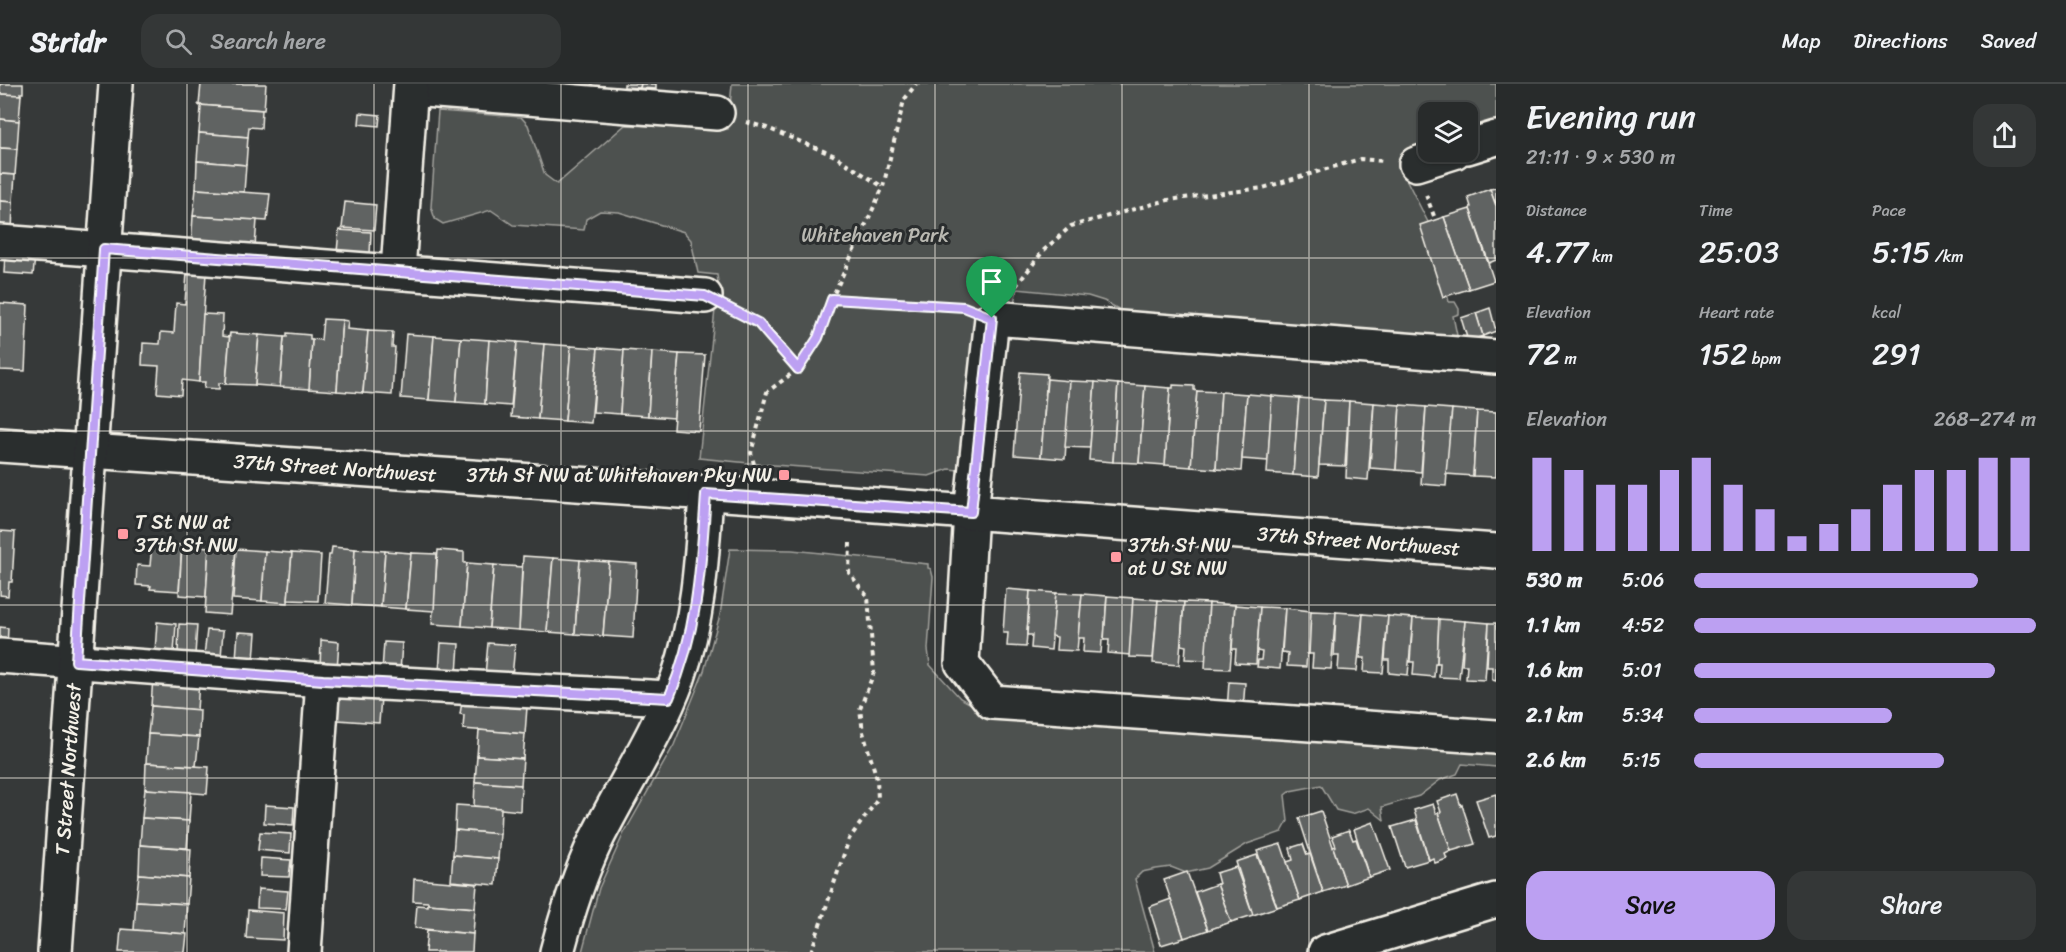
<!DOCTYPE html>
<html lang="en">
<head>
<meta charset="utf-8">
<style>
  :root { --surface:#282b2b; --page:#343737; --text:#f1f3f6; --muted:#a5a7a9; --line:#444747; --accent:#bca0f2 }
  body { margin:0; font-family:Sriracha,sans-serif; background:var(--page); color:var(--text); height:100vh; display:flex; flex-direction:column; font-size:22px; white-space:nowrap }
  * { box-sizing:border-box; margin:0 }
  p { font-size:20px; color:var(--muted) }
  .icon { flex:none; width:33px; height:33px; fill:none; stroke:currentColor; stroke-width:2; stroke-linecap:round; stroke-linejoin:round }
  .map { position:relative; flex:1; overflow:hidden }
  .sheet { display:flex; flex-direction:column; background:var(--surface); width:570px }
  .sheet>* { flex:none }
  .fabs { position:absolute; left:1418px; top:18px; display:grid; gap:12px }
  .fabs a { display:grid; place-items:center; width:60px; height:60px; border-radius:12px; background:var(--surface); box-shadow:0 2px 4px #0004,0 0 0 2px var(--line); font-size:30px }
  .pin { position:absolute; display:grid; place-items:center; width:51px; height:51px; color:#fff; margin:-62px -26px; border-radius:50% 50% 50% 0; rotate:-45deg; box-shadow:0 0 6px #0007 }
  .pin .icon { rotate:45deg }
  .round { display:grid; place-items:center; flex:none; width:63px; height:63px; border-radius:18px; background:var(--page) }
  .summary { display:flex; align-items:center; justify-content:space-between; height:102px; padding:0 30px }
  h1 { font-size:33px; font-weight:600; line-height:45px }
  .metrics { display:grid; grid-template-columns:repeat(3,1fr); gap:9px; height:102px; padding:6px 30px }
  .metrics div { display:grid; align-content:center }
  .metrics b { font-size:30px; font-weight:600 }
  .metrics small { font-size:16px; font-weight:400 }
  .metrics p { font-size:16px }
  .chart { height:168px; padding:12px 30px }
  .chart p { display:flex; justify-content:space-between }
  .chart svg { width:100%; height:108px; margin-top:6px; stroke:var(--accent); stroke-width:6 }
  .action { display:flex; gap:12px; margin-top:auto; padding:12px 30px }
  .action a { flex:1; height:69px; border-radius:18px; background:var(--accent); color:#111; font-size:24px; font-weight:600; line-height:69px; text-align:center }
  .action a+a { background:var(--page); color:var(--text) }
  ul { padding:0 30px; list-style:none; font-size:20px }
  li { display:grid; grid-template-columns:96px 72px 1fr; align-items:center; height:45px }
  li i { height:15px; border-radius:8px; background:var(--accent) }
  header { display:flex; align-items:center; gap:36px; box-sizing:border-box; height:84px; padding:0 30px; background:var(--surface); border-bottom:2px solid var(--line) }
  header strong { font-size:28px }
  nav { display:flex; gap:33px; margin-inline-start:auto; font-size:21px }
  .search { width:420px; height:54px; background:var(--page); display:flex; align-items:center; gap:15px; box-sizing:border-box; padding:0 21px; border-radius:18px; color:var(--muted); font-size:22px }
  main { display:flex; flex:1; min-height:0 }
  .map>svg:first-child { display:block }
</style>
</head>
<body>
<header>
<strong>Stridr</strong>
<div class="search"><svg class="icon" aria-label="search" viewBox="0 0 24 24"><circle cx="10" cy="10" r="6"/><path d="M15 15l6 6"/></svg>Search here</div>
<nav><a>Map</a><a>Directions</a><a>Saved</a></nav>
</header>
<main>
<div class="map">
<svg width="1496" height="868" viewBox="0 0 1496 868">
  <rect width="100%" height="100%" fill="#363939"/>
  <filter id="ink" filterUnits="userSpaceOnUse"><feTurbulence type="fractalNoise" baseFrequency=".0167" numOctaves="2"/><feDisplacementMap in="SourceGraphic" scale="12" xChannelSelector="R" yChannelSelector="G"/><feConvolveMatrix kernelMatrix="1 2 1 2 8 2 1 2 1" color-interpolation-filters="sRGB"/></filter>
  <g filter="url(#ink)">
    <g fill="#4e514f" stroke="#a1a19c" stroke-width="1.5">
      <polygon points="732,0 1496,0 1496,40 1467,51 1467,28 1428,28 1428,65 1397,77 1432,146 1449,218 1455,218 1459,225 1459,230 1453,232 1458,256 1120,226 1104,217 1088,212 1017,205 1003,268 988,389 949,385 929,392 759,380 699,374 718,198 717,191 698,189 691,156 684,148 619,128 600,127 586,135 584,146 513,141 491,126 443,140 435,135 431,123 438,27 521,33 528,41 545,91 557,100 625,41 728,45"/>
      <polygon points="730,465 792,466 928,480 928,484 931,485 933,493 928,565 930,581 960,614 991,631 1047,637 1496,670 1496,683 1462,680 1457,690 1440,696 1419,712 1382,723 1384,736 1369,724 1352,730 1336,726 1321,701 1290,707 1285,711 1288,737 1282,748 1247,760 1208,784 1186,789 1171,783 1156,785 1142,788 1135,795 1155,868 582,868 599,804 623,751 674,661 704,587 720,531"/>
    </g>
    <g fill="#616362" stroke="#f4f1e8" stroke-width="1.5">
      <polygon points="0,0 23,0 23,9 20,9 21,11 0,10"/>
      <polygon points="201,0 266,0 264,26 199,21"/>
      <polygon points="624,0 641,0 640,4 624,3"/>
      <polygon points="641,0 656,0 656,5 640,4"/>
      <polygon points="0,10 21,11 19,37 0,35"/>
      <polygon points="199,21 262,26 261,44 249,43 248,53 199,49 201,23"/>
      <polygon points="360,29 380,31 379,42 359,40"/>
      <polygon points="0,35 19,37 17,65 0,64"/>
      <polygon points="199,49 248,53 246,81 197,77"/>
      <polygon points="0,64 17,65 15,91 0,90"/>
      <polygon points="197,77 246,81 244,108 196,105"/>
      <polygon points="0,90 15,91 13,118 0,117"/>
      <polygon points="1496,104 1496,122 1490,105"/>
      <polygon points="196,105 270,110 267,137 193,132"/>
      <polygon points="1490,105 1496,122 1496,176 1489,179 1470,125 1471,123 1468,113"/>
      <polygon points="0,117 13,118 12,149 0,148"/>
      <polygon points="345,118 376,121 374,146 342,144"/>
      <polygon points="1470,125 1494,197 1469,205 1444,133"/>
      <polygon points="193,132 257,136 255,162 191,163"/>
      <polygon points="1444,133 1469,205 1443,213 1420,141"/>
      <polygon points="339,146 371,148 370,171 337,168"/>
      <polygon points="5,171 35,173 33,191 4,189"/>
      <polygon points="187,188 206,189 199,298 182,296 181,311 157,309 159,282 142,281 143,259 160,260 161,248 174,249 176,219 185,220"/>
      <polygon points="0,219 28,221 25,287 0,286"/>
      <polygon points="1490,224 1496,247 1483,252 1476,229"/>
      <polygon points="1476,229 1483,252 1468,257 1461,234"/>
      <polygon points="203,230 223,231 222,252 229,253 230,249 226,300 219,299 219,305 204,304 205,298 199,298"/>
      <polygon points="323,235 342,236 337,307 309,305 312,255 321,256"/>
      <polygon points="342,236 348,237 347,245 368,247 363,309 337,307"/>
      <polygon points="368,247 393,248 392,263 395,263 392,311 363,309"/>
      <polygon points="230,249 259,251 255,301 226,300"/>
      <polygon points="287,249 310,251 310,255 312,255 309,305 280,303 284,253 287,253"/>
      <polygon points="406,250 434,252 429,316 401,314"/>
      <polygon points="259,251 284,253 280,303 255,301"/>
      <polygon points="434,252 461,254 456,318 429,316"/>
      <polygon points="461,254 489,256 485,320 456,318"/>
      <polygon points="489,256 517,258 511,322 485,320"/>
      <polygon points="517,258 544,260 538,335 511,333"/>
      <polygon points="544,260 571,262 565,337 538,335"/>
      <polygon points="571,262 598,264 591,339 565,337"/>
      <polygon points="598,264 624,266 620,330 593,328"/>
      <polygon points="624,266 652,268 648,332 620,330"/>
      <polygon points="652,268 679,270 674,334 648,332"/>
      <polygon points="679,270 705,271 699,347 673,345"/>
      <polygon points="1020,288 1047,290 1041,373 1014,371"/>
      <polygon points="1047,295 1070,297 1065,375 1041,373"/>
      <polygon points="1070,297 1095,298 1090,364 1065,363"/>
      <polygon points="1095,298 1118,300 1113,378 1089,376"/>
      <polygon points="1118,300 1145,302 1139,379 1113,378"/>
      <polygon points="1173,301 1194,302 1194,306 1197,307 1191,383 1165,381 1170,304 1173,304"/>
      <polygon points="1145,302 1170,304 1165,381 1139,379"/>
      <polygon points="1197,307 1221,308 1216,385 1191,383"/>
      <polygon points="1221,308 1247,310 1241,387 1216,385"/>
      <polygon points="1247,310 1272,312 1268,377 1242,375"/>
      <polygon points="1272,312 1299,314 1293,391 1267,389"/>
      <polygon points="1299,314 1324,316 1318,393 1293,391"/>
      <polygon points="1324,316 1349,317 1345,382 1319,381"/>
      <polygon points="1349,317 1374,319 1368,396 1346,394"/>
      <polygon points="1374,319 1400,321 1396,386 1370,384"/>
      <polygon points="1400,321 1426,323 1421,388 1396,386"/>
      <polygon points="1426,323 1452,325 1446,402 1421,400"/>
      <polygon points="1452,325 1477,327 1473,392 1446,390"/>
      <polygon points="1477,327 1496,328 1496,393 1473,392"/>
      <polygon points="0,447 15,448 12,498 9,498 8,512 0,511"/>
      <polygon points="152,459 182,461 179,507 150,505 151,502 136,501 137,481 150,482"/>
      <polygon points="182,461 209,463 206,513 179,511"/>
      <polygon points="209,463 236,465 230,531 205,529"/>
      <polygon points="332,463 355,465 352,521 325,519 329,471 331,471"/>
      <polygon points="236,465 265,467 262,517 233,515"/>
      <polygon points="355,465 385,467 381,523 352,521"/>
      <polygon points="438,466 464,468 464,479 467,479 462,542 432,540"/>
      <polygon points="265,467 292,469 288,519 262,517"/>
      <polygon points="385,467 411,469 406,525 381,523"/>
      <polygon points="292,469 321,471 318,517 288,516"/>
      <polygon points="411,469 437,470 434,527 406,525"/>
      <polygon points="523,472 553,474 547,548 519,546"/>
      <polygon points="553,474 580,476 575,550 547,548"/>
      <polygon points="580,476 609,478 603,552 575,550"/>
      <polygon points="609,478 637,480 633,554 603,552"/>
      <polygon points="467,479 494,481 489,544 462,542"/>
      <polygon points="494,481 522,483 519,546 489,544"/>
      <polygon points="1006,505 1030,507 1026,563 1007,562 1008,549 1003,549"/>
      <polygon points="1030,507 1056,509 1051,566 1031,564 1032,551 1027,551"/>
      <polygon points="1056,509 1082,510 1077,567 1056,566 1057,553 1052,552"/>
      <polygon points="1082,510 1107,512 1104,556 1102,556 1101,569 1083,568 1084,554 1078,554"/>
      <polygon points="1107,512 1133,514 1130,571 1108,569 1109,556 1104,556"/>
      <polygon points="1133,514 1158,516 1153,574 1129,573"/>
      <polygon points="1158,516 1184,518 1179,581 1153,579"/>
      <polygon points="1184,518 1209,519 1206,576 1185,575 1186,562 1181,561"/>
      <polygon points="1209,519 1235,521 1230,585 1205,584"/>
      <polygon points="1235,521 1260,523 1256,580 1235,579 1236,565 1232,565"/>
      <polygon points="1260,523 1285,524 1280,585 1257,583 1258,576 1261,576 1262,568 1257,567"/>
      <polygon points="1285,524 1311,527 1309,570 1307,570 1306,583 1287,582 1288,569 1282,568"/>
      <polygon points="1311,527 1336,528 1331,585 1312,584 1313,570 1309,570"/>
      <polygon points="1336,528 1363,530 1357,587 1338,586 1339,572 1334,572"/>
      <polygon points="1363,530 1388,532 1383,589 1364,588 1365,574 1360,574"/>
      <polygon points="1388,532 1413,534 1408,591 1389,589 1389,576 1385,576"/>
      <polygon points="1413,534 1439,535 1437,579 1435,579 1434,593 1413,591 1414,578 1410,578"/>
      <polygon points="1439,535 1465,537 1459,594 1439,593 1440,579 1437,579"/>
      <polygon points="1465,537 1489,539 1485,596 1466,595 1467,581 1462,581"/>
      <polygon points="157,538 176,540 174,569 155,568"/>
      <polygon points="1489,539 1496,539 1496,597 1492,596 1492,583 1487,583"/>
      <polygon points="179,540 197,541 195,571 178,570"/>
      <polygon points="0,543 8,544 7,564 0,564"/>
      <polygon points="207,546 223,547 221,573 204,572"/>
      <polygon points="238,548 256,549 254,576 236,575"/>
      <polygon points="321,556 339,558 337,585 320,584"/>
      <polygon points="384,558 402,559 400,588 382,587"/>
      <polygon points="441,559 459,560 457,590 439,588"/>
      <polygon points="488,559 515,561 512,593 485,591"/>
      <polygon points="153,593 199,597 197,626 151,622"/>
      <polygon points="1229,598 1245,599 1243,627 1227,626"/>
      <polygon points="339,610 381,613 379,639 338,636"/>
      <polygon points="462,618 527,623 525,650 463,645 464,631 460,630"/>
      <polygon points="151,622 200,626 199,653 148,650"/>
      <polygon points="479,646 525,650 523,675 477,672"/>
      <polygon points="148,650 199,653 196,682 146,679"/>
      <polygon points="477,672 523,675 521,701 475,698"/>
      <polygon points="146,679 209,683 207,710 145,705"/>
      <polygon points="475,698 521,701 520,727 474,722"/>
      <polygon points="145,705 191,708 189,737 142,734"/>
      <polygon points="1457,710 1461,722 1462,721 1475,760 1451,767 1438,729 1441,728 1437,717"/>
      <polygon points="1496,710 1496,752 1489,754 1476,716"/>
      <polygon points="1433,720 1436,729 1438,729 1451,767 1445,770 1447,775 1435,779 1433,774 1429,776 1414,726"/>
      <polygon points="265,721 294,723 293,741 264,739"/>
      <polygon points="456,721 501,724 500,750 455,746"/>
      <polygon points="1321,727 1346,801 1323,808 1299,734"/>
      <polygon points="142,734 189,737 187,764 140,761"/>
      <polygon points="1416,736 1429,776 1405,783 1392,743"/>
      <polygon points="1373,738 1390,786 1369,793 1354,745"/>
      <polygon points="455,746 500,750 498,775 453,771"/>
      <polygon points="1349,746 1353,756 1356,755 1369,793 1346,801 1333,763 1336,762 1332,752"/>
      <polygon points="260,748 291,750 290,769 258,766"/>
      <polygon points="1281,760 1300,816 1277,823 1257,767"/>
      <polygon points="1303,760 1307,771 1310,770 1323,808 1300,816 1287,778 1293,776 1290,764"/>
      <polygon points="140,761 191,765 189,794 139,790"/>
      <polygon points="453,771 498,775 496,801 451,797"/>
      <polygon points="1257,771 1277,823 1253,831 1236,778"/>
      <polygon points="261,774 291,776 289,793 260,792"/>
      <polygon points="1236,783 1253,831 1231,838 1217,800 1219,800 1216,789"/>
      <polygon points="1187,788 1208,846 1184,854 1164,796"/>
      <polygon points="139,790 189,794 187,820 136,817"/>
      <polygon points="414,795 477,800 475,824 428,820 428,818 413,817"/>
      <polygon points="1217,800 1231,838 1208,846 1195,808"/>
      <polygon points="258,805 288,807 286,825 257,824"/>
      <polygon points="1171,815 1184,854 1161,861 1149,823"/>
      <polygon points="136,817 187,820 185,850 134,846"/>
      <polygon points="428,820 475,824 473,850 415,844 417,821 428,822"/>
      <polygon points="248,826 284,829 283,856 246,854"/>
      <polygon points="121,845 187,850 185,868 119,868"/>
      <polygon points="427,846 473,850 472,868 425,868"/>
    </g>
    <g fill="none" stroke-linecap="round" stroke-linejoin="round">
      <g stroke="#f4f1e8" stroke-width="38">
        <g id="minor">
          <polyline points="411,5 717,29"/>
          <polyline points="1467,63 1496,54"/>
          <polyline points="1416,80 1454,68"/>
          <polyline points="0,158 705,212"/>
          <polyline points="398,187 411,0"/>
          <polyline points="1496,273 992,234 971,428 962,579 992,618 1496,653"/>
          <path id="s1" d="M0,361L754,412L1496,467"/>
          <polyline points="0,572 323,596 669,614"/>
          <path id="s2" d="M55,868L116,0"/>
          <polyline points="304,868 323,596"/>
          <path d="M557,868C567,830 579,792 596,756C623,702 657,651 678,594C699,534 702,472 706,410"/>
          <polyline points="1325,868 1496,816"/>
        </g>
      </g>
      <g stroke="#f4f1e8" stroke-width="4" stroke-dasharray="4.5 4.5" stroke-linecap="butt">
        <polyline points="746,38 767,44 833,71 883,103"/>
        <polyline points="1426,111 1434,132"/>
        <polyline points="1016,202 1044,166 1071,142 1168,116 1263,104 1360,75 1384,77"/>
        <polyline points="832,215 963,223"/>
        <polyline points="733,226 758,239 798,285"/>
        <polyline points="754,380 751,369 767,308 798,285 818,254 827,225 883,103 904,16 916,0"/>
        <polyline points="811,868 849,755 878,715 877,695 863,648 860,625 874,588 868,513 849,489 850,459"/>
      </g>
      <use href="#minor" stroke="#2a2d2e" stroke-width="33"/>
    </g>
  </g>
  <g fill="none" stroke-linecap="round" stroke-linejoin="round" filter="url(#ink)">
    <g stroke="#fff" stroke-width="12">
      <path id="route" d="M104,165L705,212L758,239L798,285L818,254L832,215L964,223L992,234L971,428L706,410C701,482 698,546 669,614L323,596L76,577Z"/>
    </g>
    <use href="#route" stroke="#bca0f2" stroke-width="8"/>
  </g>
  <path fill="none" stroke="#f4f1e8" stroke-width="1.5" stroke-opacity="0.55" d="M187,0V868M374,0V868M561,0V868M748,0V868M935,0V868M1122,0V868M1309,0V868M0,174H1496M0,347H1496M0,521H1496M0,694H1496"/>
  <g fill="#ff9aa2" stroke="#2a2d2e" stroke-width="2">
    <rect x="778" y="385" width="12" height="12" rx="3"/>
    <rect x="117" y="444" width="12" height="12" rx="3"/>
    <rect x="1110" y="467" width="12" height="12" rx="3"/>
  </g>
  <g text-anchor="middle" stroke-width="6" stroke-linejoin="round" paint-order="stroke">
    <g font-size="20" fill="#bab9b2" stroke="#2a2d2e">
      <text x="875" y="158">Whitehaven Park</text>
    </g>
    <g font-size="20" fill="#f4f1e8" stroke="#2a2d2e">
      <text dy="7" stroke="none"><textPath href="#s1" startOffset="336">37th Street Northwest</textPath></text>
      <text dy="7" stroke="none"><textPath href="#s1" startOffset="1362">37th Street Northwest</textPath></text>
      <text dy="7" stroke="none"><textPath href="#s2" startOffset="183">T Street Northwest</textPath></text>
    </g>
    <g font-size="20" fill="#f4f1e8" stroke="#2a2d2e" text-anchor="start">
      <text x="772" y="398" text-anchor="end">37th St NW at Whitehaven Pky NW</text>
      <text x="135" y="445">T St NW at<tspan x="135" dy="23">37th St NW</tspan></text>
      <text x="1128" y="468">37th St NW<tspan x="1128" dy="23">at U St NW</tspan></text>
    </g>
  </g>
</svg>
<div class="fabs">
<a><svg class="icon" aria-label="layers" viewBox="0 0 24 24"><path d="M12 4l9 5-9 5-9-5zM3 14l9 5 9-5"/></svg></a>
</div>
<div class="pin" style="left:992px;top:234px;background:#1e9e55"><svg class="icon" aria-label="arrive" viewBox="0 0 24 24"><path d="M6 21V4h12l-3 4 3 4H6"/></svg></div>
</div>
<section class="sheet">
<div class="summary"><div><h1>Evening run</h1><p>21:11 · 9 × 530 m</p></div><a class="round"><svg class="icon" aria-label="share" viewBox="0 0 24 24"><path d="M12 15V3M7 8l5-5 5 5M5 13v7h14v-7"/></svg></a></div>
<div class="metrics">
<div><p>Distance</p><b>4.77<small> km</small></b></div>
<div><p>Time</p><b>25:03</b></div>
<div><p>Pace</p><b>5:15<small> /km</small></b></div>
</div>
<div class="metrics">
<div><p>Elevation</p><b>72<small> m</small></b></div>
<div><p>Heart rate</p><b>152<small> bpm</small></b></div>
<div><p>kcal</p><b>291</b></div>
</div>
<div class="chart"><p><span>Elevation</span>268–274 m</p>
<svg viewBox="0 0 160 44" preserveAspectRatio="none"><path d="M5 44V6M15 44V11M25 44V17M35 44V17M45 44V11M55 44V6M65 44V17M75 44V27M85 44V38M95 44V33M105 44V27M115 44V17M125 44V11M135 44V11M145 44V6M155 44V6"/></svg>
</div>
<ul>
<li><b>530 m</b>5:06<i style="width:83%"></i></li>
<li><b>1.1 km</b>4:52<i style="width:100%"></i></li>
<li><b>1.6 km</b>5:01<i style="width:88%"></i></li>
<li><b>2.1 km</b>5:34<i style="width:58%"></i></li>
<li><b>2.6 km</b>5:15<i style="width:73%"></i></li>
</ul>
<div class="action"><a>Save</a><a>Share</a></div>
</section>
</main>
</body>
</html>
